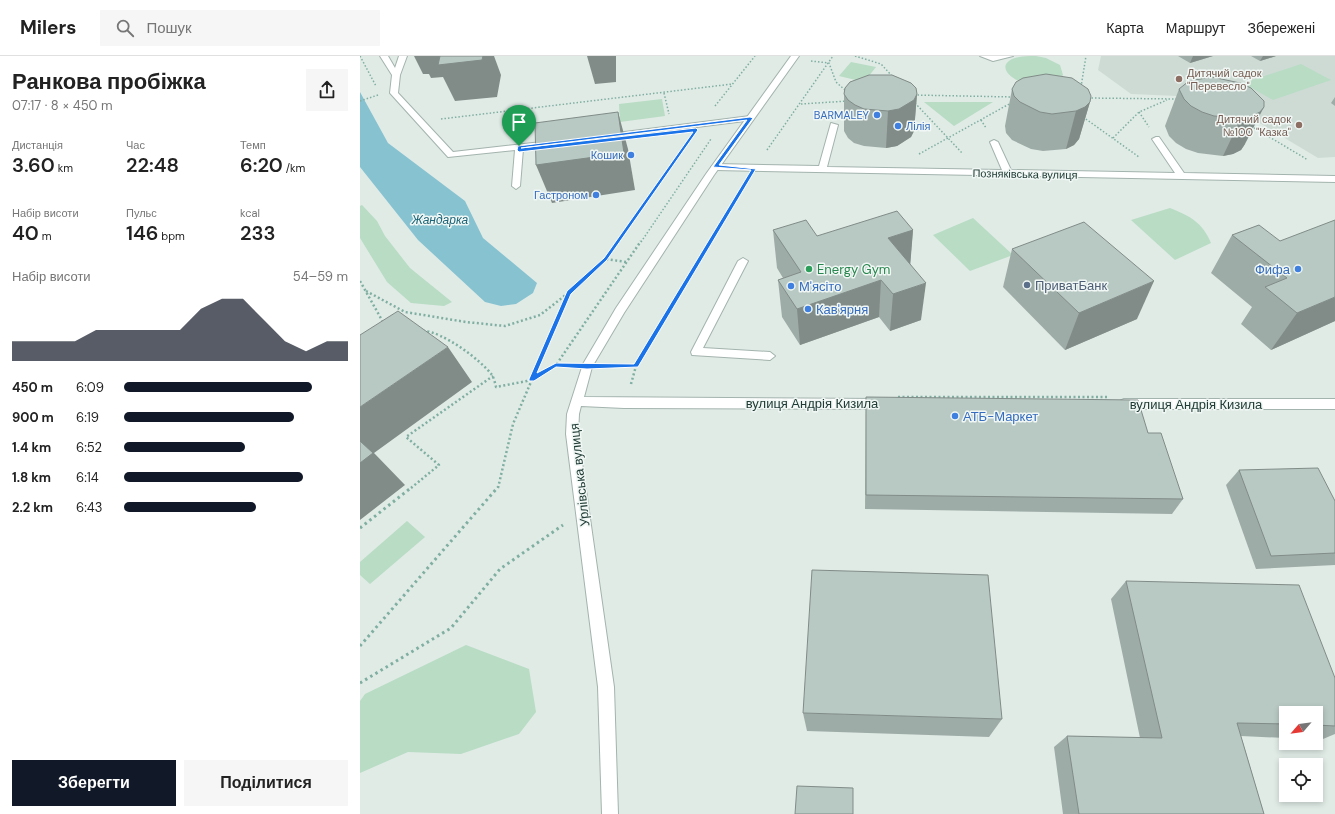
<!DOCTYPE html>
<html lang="uk">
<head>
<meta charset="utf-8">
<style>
  :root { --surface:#fff; --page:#f6f6f6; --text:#222; --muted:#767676; --line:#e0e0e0; --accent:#111827 }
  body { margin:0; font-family:"DM Sans",sans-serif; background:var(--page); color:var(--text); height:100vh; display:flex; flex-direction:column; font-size:15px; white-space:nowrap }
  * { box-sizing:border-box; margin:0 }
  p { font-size:13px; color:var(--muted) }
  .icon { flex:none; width:22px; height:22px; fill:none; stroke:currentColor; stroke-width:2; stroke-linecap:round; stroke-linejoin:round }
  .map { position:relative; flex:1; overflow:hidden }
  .details { display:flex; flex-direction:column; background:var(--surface); width:360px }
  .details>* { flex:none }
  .needle { width:26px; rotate:242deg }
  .fabs { position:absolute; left:919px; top:650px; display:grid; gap:8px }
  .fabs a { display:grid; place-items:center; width:44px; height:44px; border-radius:0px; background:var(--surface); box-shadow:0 2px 6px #0003; font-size:20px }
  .pin { position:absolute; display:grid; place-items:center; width:34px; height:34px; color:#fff; margin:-41px -17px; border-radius:50% 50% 50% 0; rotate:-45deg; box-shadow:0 0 4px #0007 }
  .pin .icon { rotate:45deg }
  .round { display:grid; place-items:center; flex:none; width:42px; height:42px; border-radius:0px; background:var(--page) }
  .summary { display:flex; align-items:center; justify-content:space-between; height:68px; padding:0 12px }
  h1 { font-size:22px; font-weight:600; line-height:30px }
  .stats { display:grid; grid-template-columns:repeat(3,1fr); gap:6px; height:68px; padding:4px 12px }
  .stats div { display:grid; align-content:center }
  .stats b { font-size:20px; font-weight:600 }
  .stats small { font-size:11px; font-weight:400 }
  .stats p { font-size:11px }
  .chart { height:112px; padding:8px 12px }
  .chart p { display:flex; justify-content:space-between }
  .chart svg { width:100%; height:72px; margin-top:4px; fill:var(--accent); opacity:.7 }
  .cta { display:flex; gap:8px; margin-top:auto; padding:8px 12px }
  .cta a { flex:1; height:46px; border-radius:0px; background:var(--accent); color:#fff; font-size:16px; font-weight:600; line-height:46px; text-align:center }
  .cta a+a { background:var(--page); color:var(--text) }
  ul { padding:0 12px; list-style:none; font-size:13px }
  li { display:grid; grid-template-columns:64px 48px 1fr; align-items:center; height:30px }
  li i { height:10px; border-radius:5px; background:var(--accent) }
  header { display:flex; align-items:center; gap:24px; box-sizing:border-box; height:56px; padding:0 20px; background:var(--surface); border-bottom:1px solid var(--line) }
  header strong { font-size:19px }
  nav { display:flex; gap:22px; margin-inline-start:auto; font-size:14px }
  .search { width:280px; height:36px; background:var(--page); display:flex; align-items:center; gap:10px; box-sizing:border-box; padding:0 14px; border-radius:0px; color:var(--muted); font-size:15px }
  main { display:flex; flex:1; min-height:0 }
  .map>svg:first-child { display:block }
</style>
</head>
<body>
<header>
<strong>Milers</strong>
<div class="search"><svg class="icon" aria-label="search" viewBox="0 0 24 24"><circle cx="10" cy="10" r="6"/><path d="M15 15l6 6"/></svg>Пошук</div>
<nav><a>Карта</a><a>Маршрут</a><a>Збережені</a></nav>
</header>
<main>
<section class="details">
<div class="summary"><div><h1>Ранкова пробіжка</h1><p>07:17 · 8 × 450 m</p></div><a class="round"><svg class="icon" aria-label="share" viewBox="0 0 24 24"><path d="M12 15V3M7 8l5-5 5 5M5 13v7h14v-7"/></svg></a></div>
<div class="stats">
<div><p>Дистанція</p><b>3.60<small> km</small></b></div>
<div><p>Час</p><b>22:48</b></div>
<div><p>Темп</p><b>6:20<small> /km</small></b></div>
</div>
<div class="stats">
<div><p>Набір висоти</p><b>40<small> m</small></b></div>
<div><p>Пульс</p><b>146<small> bpm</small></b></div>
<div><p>kcal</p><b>233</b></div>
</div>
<div class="chart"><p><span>Набір висоти</span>54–59 m</p>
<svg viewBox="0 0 160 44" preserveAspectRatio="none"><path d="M0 44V32L10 32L20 32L30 32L40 25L50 25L60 25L70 25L80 25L90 12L100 6L110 6L120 19L130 32L140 38L150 32L160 32V44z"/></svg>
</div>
<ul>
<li><b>450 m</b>6:09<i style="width:84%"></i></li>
<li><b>900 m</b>6:19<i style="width:76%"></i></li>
<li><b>1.4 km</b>6:52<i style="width:54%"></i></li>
<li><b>1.8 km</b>6:14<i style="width:80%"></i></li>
<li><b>2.2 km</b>6:43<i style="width:59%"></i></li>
</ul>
<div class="cta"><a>Зберегти</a><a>Поділитися</a></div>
</section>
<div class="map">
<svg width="975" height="758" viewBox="0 0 975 758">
  <rect width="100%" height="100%" fill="#e0ebe6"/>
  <polygon fill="#cedbd5" points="741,0 975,0 975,101 958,102 848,36 817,40 771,38 738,14"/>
  <g fill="#b8dcc4">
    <path d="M676,0L686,2L700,9L703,19L700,23C689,24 675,28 665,27C655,25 635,12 652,3C659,0 668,0 676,0Z"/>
    <polygon points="491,6 516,11 504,26 479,20"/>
    <polygon points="941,8 971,24 913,44 883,27"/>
    <polygon points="302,43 305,60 260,66 259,48"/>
    <polygon points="564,46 633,46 594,70"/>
    <polygon points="2,149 17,165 25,180 50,212 92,246 84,250 51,247 27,226 0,182 0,150"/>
    <path d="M810,152C830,160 842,166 851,187L815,204L771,164Z"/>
    <polygon points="613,162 653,199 610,215 573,179"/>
    <polygon points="47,465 65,481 10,528 0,519 0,506"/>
    <polygon points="106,589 169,613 176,656 159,678 101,698 48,696 0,717 0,645 5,638"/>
  </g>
  <polygon fill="#87c2d1" points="0,36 28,87 105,145 123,182 177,227 173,237 156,248 141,250 125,246 58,184 0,111"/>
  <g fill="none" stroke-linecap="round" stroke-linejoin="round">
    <g stroke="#a3b3ad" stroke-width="2">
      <g id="lane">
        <polygon points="20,0 28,0 35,12 39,0 47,0 40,19 38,37 93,96 191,85 195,87 191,89 163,93 160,130 156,133 152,130 155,94 88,101 30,37 32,19"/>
        <polygon points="620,0 653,0 633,5"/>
        <polygon points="390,60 394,62 393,64 249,82 245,80 249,78"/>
        <polygon points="471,67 478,69 467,111 642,114 630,86 634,84 638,86 651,114 815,117 792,83 796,81 799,81 824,117 975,120 975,126 355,114 351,111 355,108 459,110"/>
        <polygon points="383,202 388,205 343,292 410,296 415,300 410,304 332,299 331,296 378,205"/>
      </g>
    </g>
    <g stroke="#a3b3ad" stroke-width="2">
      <g id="street">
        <polygon points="431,0 439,0 354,119 264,257 232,311 224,341 521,343 525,345 527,348 525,351 521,353 264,352 221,350 219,358 218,378 254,631 258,758 242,758 238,631 206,378 207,358 223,308 256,252 346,118"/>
        <polygon points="764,343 975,343 975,353 764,353 760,351 758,348 760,345"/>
      </g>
    </g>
    <g stroke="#80afa2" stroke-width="1.5" stroke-dasharray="1.5 2" stroke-linecap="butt">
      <polyline points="0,0 16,30"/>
      <polyline points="495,0 521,8 532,20"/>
      <polyline points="451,5 469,7 476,26 486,35"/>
      <polyline points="721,31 726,0"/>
      <polyline points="304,37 309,58"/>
      <polyline points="554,39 653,41"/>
      <polyline points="728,42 817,43"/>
      <polyline points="0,45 18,39"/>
      <polyline points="555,47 603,98"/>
      <polyline points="441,48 488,45"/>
      <polyline points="355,50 395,0"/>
      <polyline points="779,56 789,71"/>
      <polyline points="723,61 779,101"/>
      <polyline points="81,63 372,28"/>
      <polyline points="621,64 626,72"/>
      <polyline points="891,70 948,104"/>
      <polyline points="753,82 779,56 807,44"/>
      <polyline points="407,94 473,0"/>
      <polyline points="559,98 651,47"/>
      <polyline points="258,186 327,87"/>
      <polyline points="281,186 351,83"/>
      <polyline points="351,186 385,129"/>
    </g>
    <g stroke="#80afa2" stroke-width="2.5" stroke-dasharray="2 2.5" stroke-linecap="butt">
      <polyline points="259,185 246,203 266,206"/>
      <polyline points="0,225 23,266"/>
      <polyline points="6,235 45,256 106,266 145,270 180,259 212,234 246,203"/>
      <path d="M63,275C82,275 121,304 132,319C134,322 135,327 136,331L167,325L196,309L281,185"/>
      <polyline points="196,309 209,310"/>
      <polyline points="248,310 276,310 352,185"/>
      <polyline points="271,328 276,310"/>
      <polyline points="538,341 747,341"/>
      <polyline points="51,432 79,409 46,381 133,320"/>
      <polyline points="138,432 153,368 209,237"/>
    </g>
    <g stroke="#80afa2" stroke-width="3" stroke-dasharray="2.5 3.5" stroke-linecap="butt">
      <polyline points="0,472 52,431"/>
      <polyline points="0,590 138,431"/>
      <polyline points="0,627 91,572 140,513 203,469"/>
    </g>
    <use href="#lane" fill="#fff" fill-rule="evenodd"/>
    <use href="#street" fill="#fff" fill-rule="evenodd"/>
  </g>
  <g fill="#9eaca7">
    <polygon points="818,0 853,0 830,7"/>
    <polygon points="891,0 916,0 900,5"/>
    <polygon points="509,19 532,19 551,27 556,32 557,38 554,75 551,81 537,90 526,92 504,90 494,87 488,82 484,75 484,38 485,32 490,26"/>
    <polygon points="880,27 885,88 881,94 873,98 863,100 838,97 826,93 816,87 809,80 805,70 819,33"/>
    <polygon points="652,33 730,46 719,83 714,89 706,93 683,95 671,93 652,84 646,77 645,70"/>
    <polygon points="975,41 975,50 971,47"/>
    <polygon points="899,169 975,265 911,294 881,268 892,251 851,217 872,179"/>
    <polygon points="413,174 457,180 553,174 550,208 561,264 530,275 519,261 440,289 422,261 418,224 423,222 417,212"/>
    <polygon points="652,193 777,263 705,294 643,231"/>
    <polygon points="506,341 788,377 823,443 812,458 505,453"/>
    <polygon points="879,414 975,445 975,509 896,513 866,429"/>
    <polygon points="766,525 975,622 975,678 963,683 956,683 956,657 926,657 926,682 881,680 904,758 703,758 694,691 707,680 780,682 751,543"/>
    <polygon points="443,657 642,663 629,681 447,675"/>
  </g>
  <g fill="#818c88">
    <polygon points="54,0 134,0 141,19 137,41 95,45 83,21 71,22 69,18 63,18"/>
    <polygon points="227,0 256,0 256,26 235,28"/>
    <polygon points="833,0 853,0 830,7"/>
    <polygon points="903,0 916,0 900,5"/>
    <polygon points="557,38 554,75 551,81 537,90 526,92 528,55"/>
    <polygon points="730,46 719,83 714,89 706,93 716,55"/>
    <polygon points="904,51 885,88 881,94 873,98 863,100 881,62"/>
    <polygon points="258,56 268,93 275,134 192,147 176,109"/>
    <polygon points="553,174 550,212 528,182"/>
    <polygon points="521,224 519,261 440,289 437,253"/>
    <polygon points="794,225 777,263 705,294 719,257"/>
    <polygon points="566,227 561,264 530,275 533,238"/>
    <polygon points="975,241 975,265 911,294 937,257"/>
    <polygon points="88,291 112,326 14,397 45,429 0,464 0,351"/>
  </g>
  <g fill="#b8c8c2" stroke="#818c88">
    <polygon points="80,0 123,0 122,4 78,9"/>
    <polygon points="686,18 712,22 728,33 731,40 730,46 725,51 716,55 692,58 680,56 660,46 654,40 652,33 656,26 663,22"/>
    <polygon points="509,19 532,19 551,27 556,32 557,38 554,44 539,53 528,55 504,53 495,49 488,44 484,38 485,32 490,26"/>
    <polygon points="852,21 880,27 891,32 904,45 904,51 900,56 892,60 881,62 854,60 842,56 831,50 824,43 819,33 829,25"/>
    <polygon points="258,56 264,97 176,109 175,67"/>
    <polygon points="537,155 553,174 528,182 566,227 533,238 521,224 437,253 418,224 441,216 413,174 446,164 457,180"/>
    <polygon points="975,164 975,241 937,257 905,231 927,222 872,179 899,169 920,185"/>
    <polygon points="724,166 794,225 719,257 652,193"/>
    <polygon points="38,255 88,291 0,351 0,279"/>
    <polygon points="506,341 778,344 788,377 801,377 823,443 506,439"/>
    <polygon points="0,385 13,397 0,407"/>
    <polygon points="958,412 975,445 975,497 911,500 879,414"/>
    <polygon points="452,514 628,519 642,663 443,657"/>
    <polygon points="766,525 939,529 975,622 975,670 956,669 956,657 926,657 926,668 877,667 904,758 719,758 707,680 802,682"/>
    <polygon points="437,730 493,732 493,758 435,758"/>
  </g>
  <path fill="#1a73e8" stroke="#fff" fill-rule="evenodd" d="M390,61L393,62L359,109L396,113L278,311L227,313L196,311L174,325H169V323L207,235L244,202L333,76L159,96L157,94L158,90ZM387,64L353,111L391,114L274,308L196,307L177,317L211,238L247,204L338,74L336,72L161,92Z"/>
  <g fill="#8d6e63" stroke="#f0f7f4" stroke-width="1.5">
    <circle cx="819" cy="23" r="4"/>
    <circle cx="939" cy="69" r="4"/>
  </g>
  <g fill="#3f7fe0" stroke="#f0f7f4" stroke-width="1.5">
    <circle cx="517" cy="59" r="4"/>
    <circle cx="538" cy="70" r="4"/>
    <circle cx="271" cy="99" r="4"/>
    <circle cx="236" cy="139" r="4"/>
    <circle cx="938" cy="213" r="4"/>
    <circle cx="431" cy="230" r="4"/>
    <circle cx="448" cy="253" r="4"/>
    <circle cx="595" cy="360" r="4"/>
  </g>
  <circle fill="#2e9e5b" stroke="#f0f7f4" stroke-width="1.5" cx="449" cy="213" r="4"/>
  <circle fill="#5c6f8a" stroke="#f0f7f4" stroke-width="1.5" cx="667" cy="229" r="4"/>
  <g text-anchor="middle" stroke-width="3" stroke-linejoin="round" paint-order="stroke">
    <g font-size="11" fill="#785e54" stroke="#f0f7f4" text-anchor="start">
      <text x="827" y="21">Дитячий садок<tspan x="827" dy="13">"Перевесло"</tspan></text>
      <text x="931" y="67" text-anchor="end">Дитячий садок<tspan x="931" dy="13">№100 "Казка"</tspan></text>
    </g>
    <g font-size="11" fill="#366cbe" stroke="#f0f7f4" text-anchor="end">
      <text x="509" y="63">BARMALEY</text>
      <text x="546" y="74" text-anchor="start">Лілія</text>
      <text x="263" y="103">Кошик</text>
      <text x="228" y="143">Гастроном</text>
    </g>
    <g font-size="11" fill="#203b35" stroke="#f0f7f4">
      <text transform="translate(665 118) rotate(1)" y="4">Позняківська вулиця</text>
    </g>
    <g font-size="12" font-style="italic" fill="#1b6377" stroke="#f0f7f4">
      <text x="80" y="168">Жандарка</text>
    </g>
    <g font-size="13" fill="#27864d" stroke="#f0f7f4" text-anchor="start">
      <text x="457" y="218">Energy Gym</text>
    </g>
    <g font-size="13" fill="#366cbe" stroke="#f0f7f4" text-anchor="start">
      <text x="930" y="218" text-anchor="end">Фифа</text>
      <text x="439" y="235">М'ясіто</text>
      <text x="456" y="258">Кав'ярня</text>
      <text x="603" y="365">АТБ-Маркет</text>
    </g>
    <g font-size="13" fill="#4e5e75" stroke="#f0f7f4" text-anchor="start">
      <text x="675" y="234">ПриватБанк</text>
    </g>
    <g font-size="13" fill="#203b35" stroke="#f0f7f4">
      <text x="452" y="352">вулиця Андрія Кизила</text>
      <text x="836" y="353">вулиця Андрія Кизила</text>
      <text transform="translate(219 419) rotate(-96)" y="5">Урлівська вулиця</text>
    </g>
  </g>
</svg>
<div class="fabs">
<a><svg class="needle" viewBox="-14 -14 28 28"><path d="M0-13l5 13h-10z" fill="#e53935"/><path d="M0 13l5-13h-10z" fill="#767676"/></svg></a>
<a><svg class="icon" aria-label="locate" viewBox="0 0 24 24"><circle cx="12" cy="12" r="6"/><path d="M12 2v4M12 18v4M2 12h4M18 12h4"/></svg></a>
</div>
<div class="pin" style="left:159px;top:90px;background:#1e9e55"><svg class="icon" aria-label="arrive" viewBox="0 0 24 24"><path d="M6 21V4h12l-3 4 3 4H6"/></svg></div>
</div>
</main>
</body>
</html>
